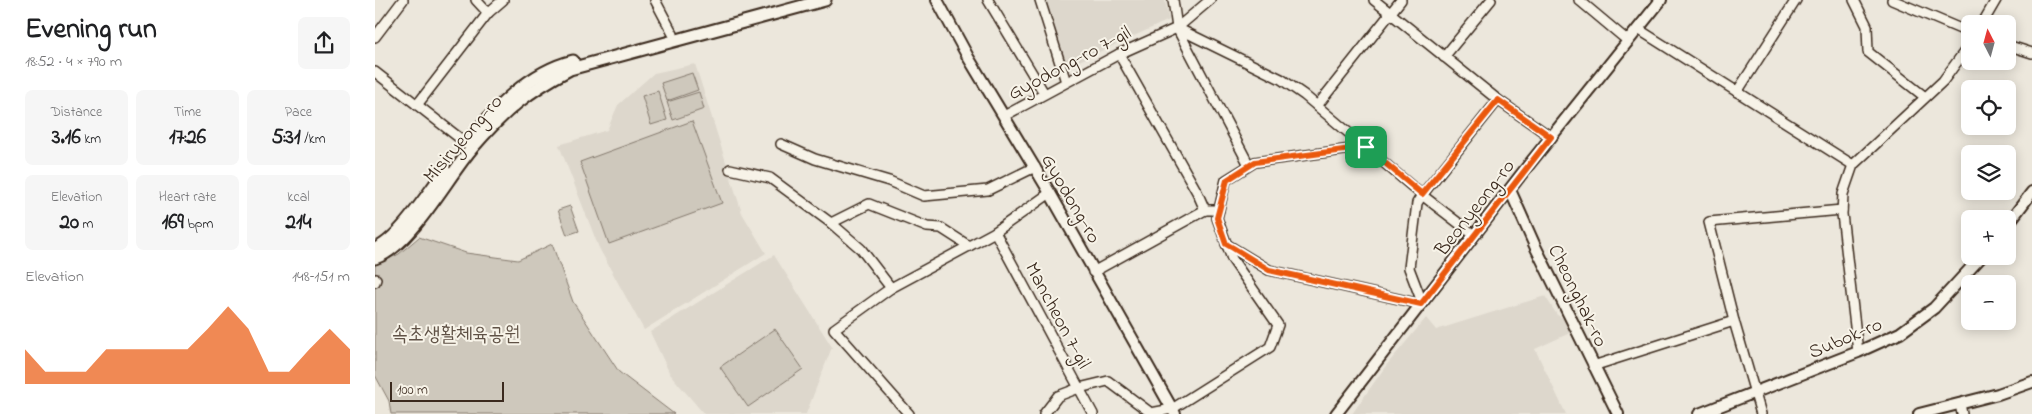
<!DOCTYPE html>
<html lang="en">
<head>
<meta charset="utf-8">
<style>
  :root { --surface:#fff; --page:#f6f6f6; --text:#202124; --muted:#757577; --accent:#ea580c }
  body { margin:0; font-family:"Indie Flower","Poor Story",sans-serif; background:var(--page); color:var(--text); height:100vh; display:flex; flex-direction:column; font-size:19px; white-space:nowrap }
  * { box-sizing:border-box; margin:0 }
  p { font-size:16px; color:var(--muted) }
  .icon { flex:none; width:28px; height:28px; fill:none; stroke:currentColor; stroke-width:2; stroke-linecap:round; stroke-linejoin:round }
  .map { position:relative; flex:1; overflow:hidden }
  .details { display:flex; flex-direction:column; background:var(--surface); width:375px }
  .details>* { flex:none }
  .needle { width:32px; rotate:354deg }
  .controls { position:absolute; left:1586px; top:15px; display:grid; gap:10px }
  .controls a { display:grid; place-items:center; width:55px; height:55px; border-radius:8px; background:var(--surface); box-shadow:0 2px 12px #0003; font-size:25px }
  .scale { position:absolute; left:15px; bottom:12px; width:114px; box-sizing:border-box; padding-left:5px; border:2px solid #3b2a1e; border-top:0; font-size:14px; line-height:18px; white-space:nowrap; color:#3b2a1e; -webkit-text-stroke:4px #f7f3e8; paint-order:stroke }
  .pin { position:absolute; display:grid; place-items:center; width:42px; height:42px; color:#fff; margin:-21px; border-radius:10px; box-shadow:0 2px 8px #0006 }
  .round { display:grid; place-items:center; flex:none; width:52px; height:52px; border-radius:8px; background:var(--page) }
  .head { display:flex; align-items:center; justify-content:space-between; height:85px; padding:0 25px }
  h1 { font-size:28px; font-weight:700; line-height:38px }
  .figures { display:grid; grid-template-columns:repeat(3,1fr); gap:8px; height:85px; padding:5px 25px }
  .figures div { display:grid; align-content:center; border-radius:8px; background:var(--page); text-align:center }
  .figures b { font-size:21px; font-weight:700 }
  .figures small { font-size:14px; font-weight:400 }
  .figures p { font-size:14px }
  .chart { height:140px; padding:10px 25px }
  .chart p { display:flex; justify-content:space-between }
  .chart svg { width:100%; height:90px; margin-top:5px; fill:var(--accent); opacity:.7 }
  main { display:flex; flex:1; min-height:0 }
  .map>svg:first-child { display:block }
</style>
</head>
<body>
<main>
<section class="details">
<div class="head"><div><h1>Evening run</h1><p>18:52 · 4 × 790 m</p></div><a class="round"><svg class="icon" aria-label="share" viewBox="0 0 24 24"><path d="M12 15V3M7 8l5-5 5 5M5 13v7h14v-7"/></svg></a></div>
<div class="figures">
<div><p>Distance</p><b>3.16<small> km</small></b></div>
<div><p>Time</p><b>17:26</b></div>
<div><p>Pace</p><b>5:31<small> /km</small></b></div>
</div>
<div class="figures">
<div><p>Elevation</p><b>20<small> m</small></b></div>
<div><p>Heart rate</p><b>169<small> bpm</small></b></div>
<div><p>kcal</p><b>214</b></div>
</div>
<div class="chart"><p><span>Elevation</span>148–151 m</p>
<svg viewBox="0 0 160 44" preserveAspectRatio="none"><path d="M0 44V27L10 38L20 38L30 38L40 27L50 27L60 27L70 27L80 27L90 17L100 6L110 17L120 38L130 38L140 27L150 17L160 27V44z"/></svg>
</div>
</section>
<div class="map">
<svg width="1657" height="414" viewBox="0 0 1657 414">
  <rect width="100%" height="100%" fill="#ece7dc"/>
  <filter id="ink" filterUnits="userSpaceOnUse"><feTurbulence type="fractalNoise" baseFrequency=".02" numOctaves="2"/><feDisplacementMap in="SourceGraphic" scale="10" xChannelSelector="R" yChannelSelector="G"/><feConvolveMatrix kernelMatrix="1 2 1 2 8 2 1 2 1" color-interpolation-filters="sRGB"/></filter>
  <g filter="url(#ink)">
    <g fill="#ddd7cc">
      <polygon points="668,0 790,0 794,20 691,67"/>
      <polygon points="320,64 367,213 391,253 269,330 224,248 184,145 232,130 243,105 279,73"/>
      <polygon points="399,255 457,347 431,414 329,414 295,374 275,332"/>
      <polygon points="1170,296 1182,315 1192,320 1197,332 1160,349 1191,414 977,414 1010,367 1051,318 1061,330"/>
    </g>
    <g fill="#cec8bc" stroke="#84796d">
      <polygon points="317,73 323,90 292,101 286,83"/>
      <polygon points="283,91 292,120 276,125 267,96"/>
      <polygon points="324,92 329,109 298,120 292,102"/>
      <polygon points="317,121 347,203 234,244 205,162"/>
      <polygon points="195,206 204,231 192,235 183,210"/>
      <polygon points="44,237 91,253 143,260 177,244 198,302 244,372 299,414 16,414 14,401 0,375 0,265 24,254"/>
      <polygon points="400,329 428,369 373,407 345,367"/>
    </g>
    <g fill="none" stroke-linecap="round" stroke-linejoin="round">
      <g stroke="#3b2a1e" stroke-width="12">
        <g id="minor">
          <polyline points="101,0 113,13"/>
          <polyline points="280,0 298,34"/>
          <polyline points="613,0 669,93"/>
          <polyline points="665,0 691,82"/>
          <polyline points="798,0 802,28 874,165"/>
          <polyline points="999,0 1123,100 1176,137"/>
          <polyline points="1204,0 1253,41"/>
          <polyline points="1479,0 1492,26 1493,52 1550,97"/>
          <polyline points="1517,0 1595,33"/>
          <polyline points="1607,24 1621,0"/>
          <polyline points="802,28 906,79 929,95 1047,195 1099,235"/>
          <polyline points="1263,29 1478,165"/>
          <polyline points="0,37 28,0"/>
          <polyline points="1632,45 1657,53"/>
          <polyline points="744,54 822,192 830,210 844,210"/>
          <polyline points="1069,57 1116,0"/>
          <polyline points="0,72 96,147"/>
          <polyline points="1362,92 1421,0"/>
          <polyline points="42,105 113,13 128,0"/>
          <polyline points="942,106 1026,0"/>
          <polyline points="629,116 744,54 802,28 835,0"/>
          <polyline points="406,144 440,159 514,181 549,196 613,190 660,167"/>
          <polyline points="355,169 395,178 456,223 486,249 516,288"/>
          <polyline points="456,223 494,204 552,227 566,228 594,246"/>
          <polyline points="620,232 718,414"/>
          <polyline points="851,244 894,270 1046,304"/>
          <polyline points="718,272 830,210"/>
          <polyline points="0,282 1,279"/>
          <polyline points="1047,302 1034,268 1042,203 1047,195 1123,100"/>
          <polyline points="1483,352 1467,214 1468,194 1478,165 1568,81 1595,44"/>
          <polyline points="1218,366 1359,321"/>
          <polyline points="1585,404 1587,414"/>
          <polyline points="534,414 459,329 516,288 620,232 675,193"/>
          <polyline points="669,414 683,396 704,388 733,381 776,413 797,409 895,347 903,325 857,259 842,218 851,180 880,162 991,147"/>
          <polyline points="1386,414 1359,321 1334,222 1467,210"/>
        </g>
      </g>
      <g stroke="#3b2a1e" stroke-width="14">
        <g id="tertiary">
          <polyline points="562,0 593,57 675,193 800,414"/>
          <polyline points="1135,190 1160,246 1243,414"/>
          <polyline points="1632,225 1657,192"/>
          <polyline points="961,414 1152,167 1286,0"/>
          <polyline points="1324,414 1483,352 1525,333 1559,308 1607,256"/>
          <polyline points="1544,414 1623,394 1657,382"/>
        </g>
      </g>
      <g stroke="#3b2a1e" stroke-width="15">
        <g id="secondary">
          <path d="M92,143C120,108 154,72 198,61"/>
          <path d="M0,249C24,240 53,192 70,171"/>
          <path d="M0,258C36,246 72,177 98,147C129,111 153,91 195,69L450,0"/>
        </g>
      </g>
      <use href="#minor" stroke="#f7f3e8" stroke-width="9"/>
      <use href="#tertiary" stroke="#f7f3e8" stroke-width="10"/>
      <use href="#secondary" stroke="#f7f3e8" stroke-width="11"/>
    </g>
  </g>
  <g fill="none" stroke-linecap="round" stroke-linejoin="round" filter="url(#ink)">
    <g stroke="#fff" stroke-width="10">
      <polygon id="route" points="1123,100 1176,137 1046,304 894,270 858,248 851,244 842,218 852,180 880,162 991,147 1047,194"/>
    </g>
    <use href="#route" stroke="#ea580c" stroke-width="6"/>
  </g>
  <g text-anchor="middle" stroke-width="4" stroke-linejoin="round" paint-order="stroke">
    <g font-size="20" fill="#3b2a1e" stroke="#f7f3e8">
      <text transform="translate(694 62) rotate(-28)" y="7">Gyodong-ro 7-gil</text>
      <text transform="translate(87 138) rotate(-49)" y="7">Misiryeong-ro</text>
      <text transform="translate(697 198) rotate(60)" y="7">Gyodong-ro</text>
      <text transform="translate(1099 207) rotate(-52)" y="7">Beonyeong-ro</text>
      <text transform="translate(1204 295) rotate(64)" y="7">Cheonghak-ro</text>
      <text transform="translate(684 315) rotate(62)" y="7">Mancheon 7-gil</text>
      <text transform="translate(1470 337) rotate(-23)" y="7">Subok-ro</text>
    </g>
    <g font-size="20" fill="#605246" stroke="#f7f3e8">
      <text x="81" y="340">속초생활체육공원</text>
    </g>
  </g>
</svg>
<div class="controls">
<a><svg class="needle" viewBox="-14 -14 28 28"><path d="M0-13l5 13h-10z" fill="#e53935"/><path d="M0 13l5-13h-10z" fill="#757577"/></svg></a>
<a><svg class="icon" aria-label="locate" viewBox="0 0 24 24"><circle cx="12" cy="12" r="6"/><path d="M12 2v4M12 18v4M2 12h4M18 12h4"/></svg></a>
<a><svg class="icon" aria-label="layers" viewBox="0 0 24 24"><path d="M12 4l9 5-9 5-9-5zM3 14l9 5 9-5"/></svg></a>
<a>+</a>
<a>−</a>
</div>
<div class="scale">100 m</div>
<div class="pin" style="left:991px;top:147px;background:#1e9e55"><svg class="icon" aria-label="arrive" viewBox="0 0 24 24"><path d="M6 21V4h12l-3 4 3 4H6"/></svg></div>
</div>
</main>
</body>
</html>
